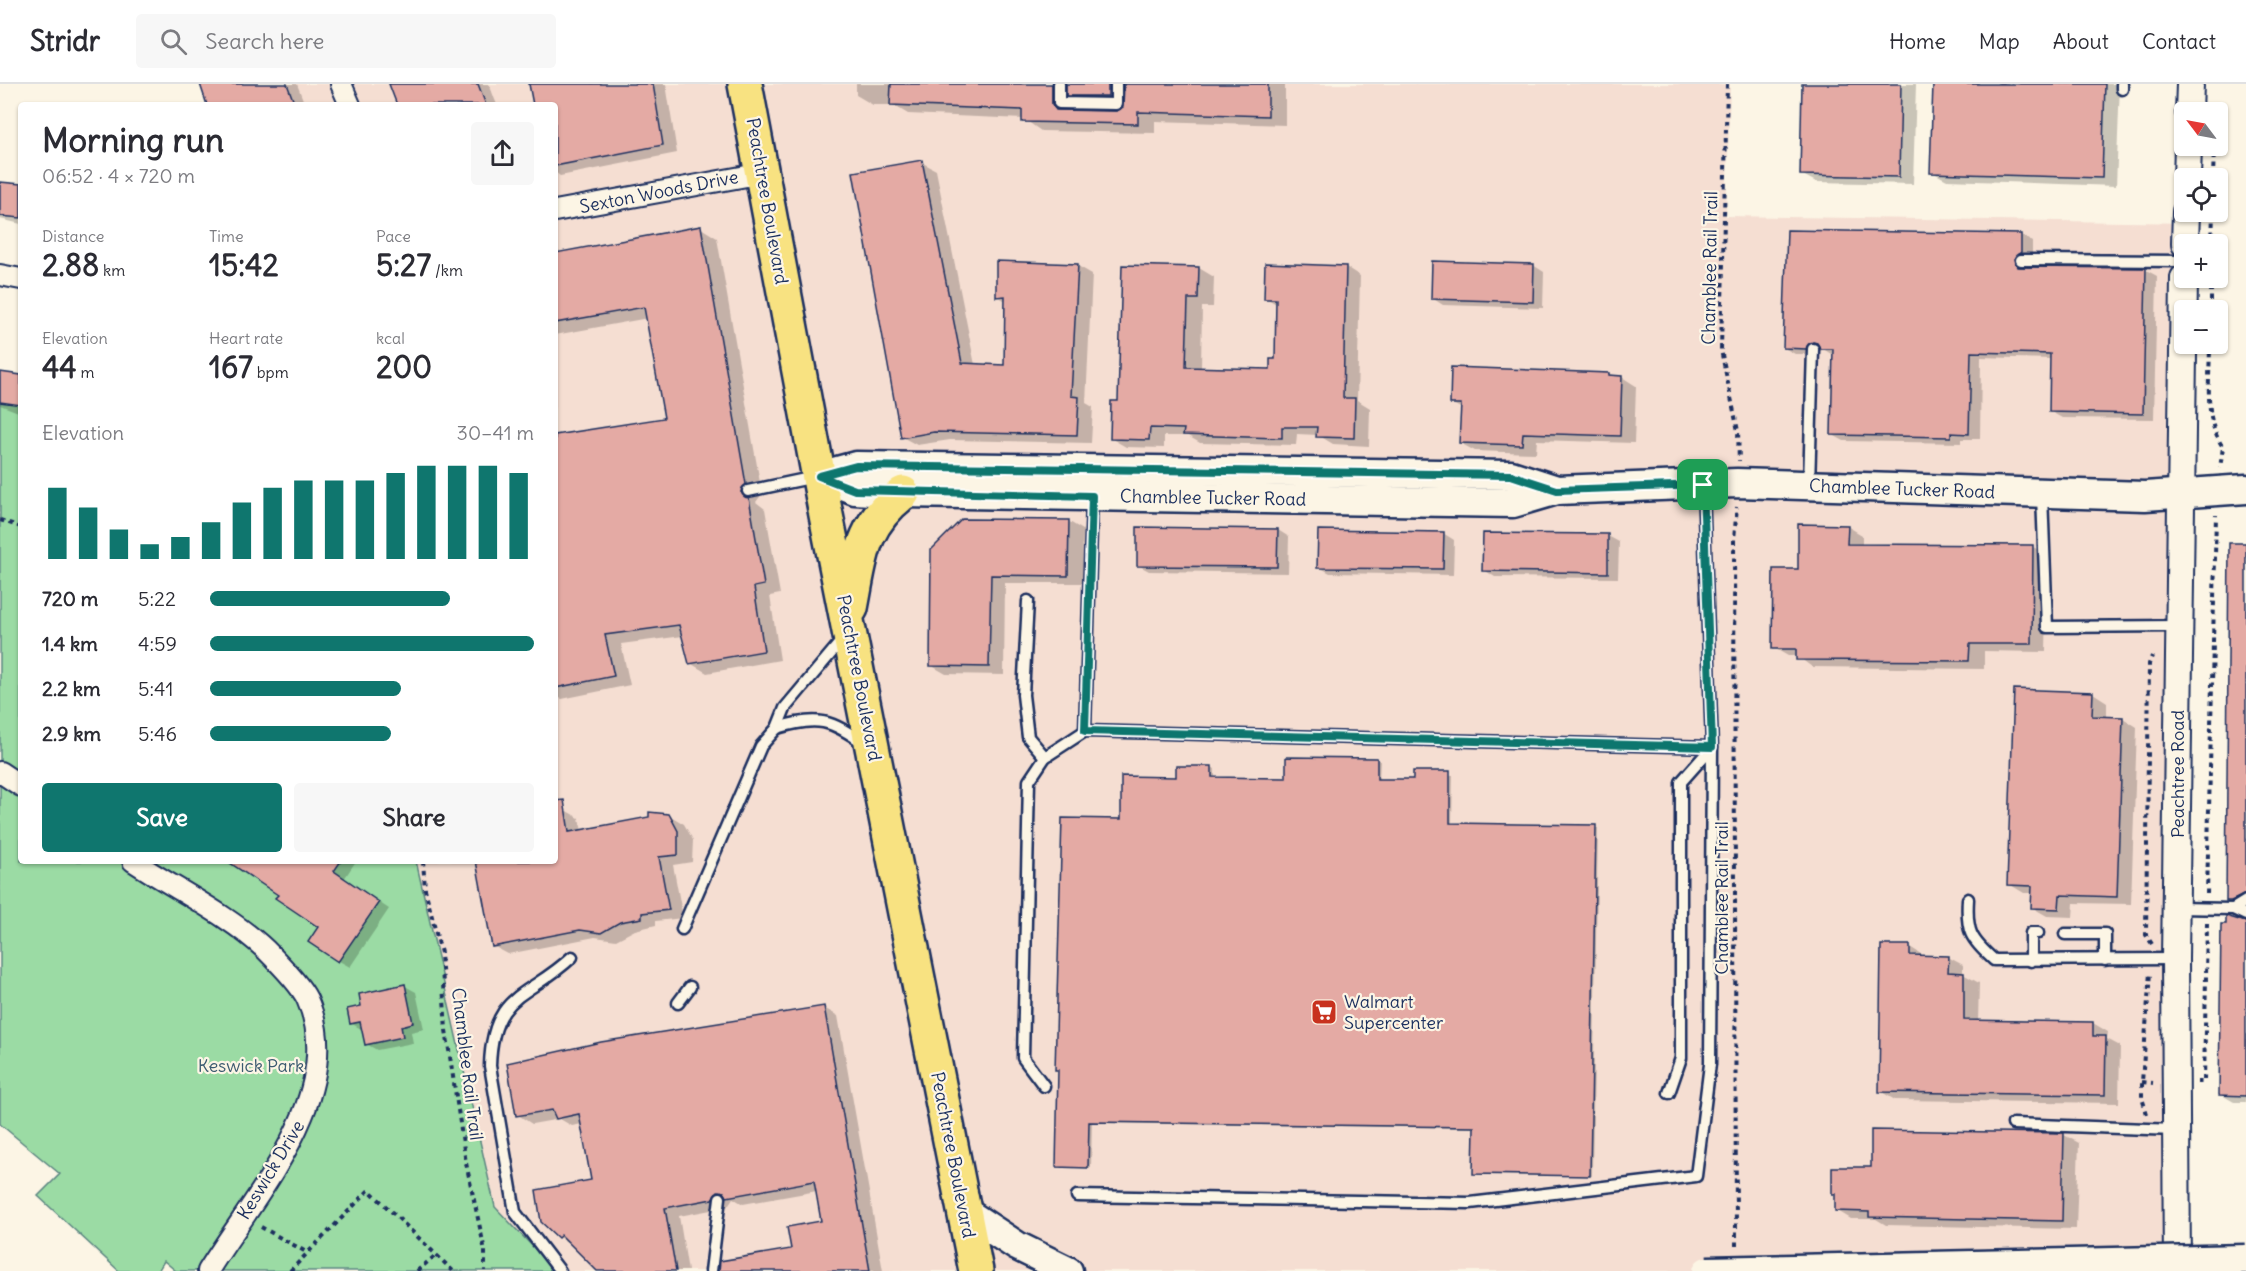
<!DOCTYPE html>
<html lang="en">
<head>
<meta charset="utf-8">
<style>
  :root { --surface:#fff; --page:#f7f7f7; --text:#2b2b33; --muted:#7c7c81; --line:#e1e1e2; --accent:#0f766e }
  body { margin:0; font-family:Delius,sans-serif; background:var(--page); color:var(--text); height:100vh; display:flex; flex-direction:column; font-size:22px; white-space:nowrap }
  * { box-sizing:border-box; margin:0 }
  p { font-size:20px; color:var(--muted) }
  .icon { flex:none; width:33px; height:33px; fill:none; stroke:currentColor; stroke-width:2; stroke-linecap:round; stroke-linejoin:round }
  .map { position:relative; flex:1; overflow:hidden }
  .side { position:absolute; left:18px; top:18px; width:540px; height:762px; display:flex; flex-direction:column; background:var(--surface); border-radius:6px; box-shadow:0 2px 4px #0004 }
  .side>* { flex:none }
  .needle { width:39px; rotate:302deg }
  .fabs { position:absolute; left:2174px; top:18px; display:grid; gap:12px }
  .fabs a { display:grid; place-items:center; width:54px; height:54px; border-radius:6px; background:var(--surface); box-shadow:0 2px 4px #0004; font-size:30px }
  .pin { position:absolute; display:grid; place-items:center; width:51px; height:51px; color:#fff; margin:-26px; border-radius:12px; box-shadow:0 3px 9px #0006 }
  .round { display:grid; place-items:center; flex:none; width:63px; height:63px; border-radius:6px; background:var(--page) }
  .summary { display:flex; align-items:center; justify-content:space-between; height:102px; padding:0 24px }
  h1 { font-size:33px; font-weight:700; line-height:45px }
  .figures { display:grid; grid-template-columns:repeat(3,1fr); gap:9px; height:102px; padding:6px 24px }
  .figures div { display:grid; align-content:center }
  .figures b { font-size:30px; font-weight:700 }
  .figures small { font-size:16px; font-weight:400 }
  .figures p { font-size:16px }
  .chart { height:168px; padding:12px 24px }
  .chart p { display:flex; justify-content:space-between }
  .chart svg { width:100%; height:108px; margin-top:6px; stroke:var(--accent); stroke-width:6 }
  .button { display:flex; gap:12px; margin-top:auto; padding:12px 24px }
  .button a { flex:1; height:69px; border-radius:6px; background:var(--accent); color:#fff; font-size:24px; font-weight:700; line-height:69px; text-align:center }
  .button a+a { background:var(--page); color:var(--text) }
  ul { padding:0 24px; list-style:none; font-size:20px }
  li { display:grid; grid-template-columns:96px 72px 1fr; align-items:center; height:45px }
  li i { height:15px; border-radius:8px; background:var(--accent) }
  header { display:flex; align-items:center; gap:36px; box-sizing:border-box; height:84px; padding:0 30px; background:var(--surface); border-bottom:2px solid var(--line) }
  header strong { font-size:28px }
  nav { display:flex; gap:33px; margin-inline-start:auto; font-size:21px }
  .search { width:420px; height:54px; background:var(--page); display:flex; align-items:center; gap:15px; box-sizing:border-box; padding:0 21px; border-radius:6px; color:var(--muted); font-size:22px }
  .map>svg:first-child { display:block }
</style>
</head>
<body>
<header>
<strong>Stridr</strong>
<div class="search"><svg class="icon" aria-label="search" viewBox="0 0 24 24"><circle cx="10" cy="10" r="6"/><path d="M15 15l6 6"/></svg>Search here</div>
<nav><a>Home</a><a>Map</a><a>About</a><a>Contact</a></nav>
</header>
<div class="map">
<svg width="2246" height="1187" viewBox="0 0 2246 1187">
  <rect width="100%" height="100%" fill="#fcf5e5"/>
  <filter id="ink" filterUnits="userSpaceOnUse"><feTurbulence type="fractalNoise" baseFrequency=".0167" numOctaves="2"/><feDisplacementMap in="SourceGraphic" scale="12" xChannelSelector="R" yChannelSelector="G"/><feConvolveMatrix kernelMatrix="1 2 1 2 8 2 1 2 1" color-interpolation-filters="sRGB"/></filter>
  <g filter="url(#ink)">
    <polygon fill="#f5ded2" points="223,0 1730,0 1726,132 2192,139 2184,160 2184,194 2193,260 2194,391 2184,1170 2246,1187 496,1187 462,981 416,777 555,777 555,21 230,21"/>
    <polygon fill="#9bdba4" stroke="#5b8581" stroke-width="1.5" points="0,294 21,297 21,777 416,777 495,1123 556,1187 176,1187 164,1177 158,1187 119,1187 38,1112 60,1090 0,1040"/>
    <g fill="#0003" fill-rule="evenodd">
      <polygon points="202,0 297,0 305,21 209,21"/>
      <polygon points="390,0 489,0 497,21 398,21"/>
      <polygon points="530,0 666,0 677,69 560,92 555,88 555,21 534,21"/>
      <path d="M856,0H1285V41L1155,37V49L1041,47L1024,35L908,30L893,21H873L856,11ZM1083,10L1116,11V14L1083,13ZM1069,11L1085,21H1125L1116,29L1068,28Z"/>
      <polygon points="1803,0 1916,0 1913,100 1816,98 1801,90"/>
      <polygon points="1935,0 2120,0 2116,102 1947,96 1932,88"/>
      <polygon points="921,78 936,86 975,281 1006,283 1006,217 997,212 1078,182 1092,190 1086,319 1093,323 1091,359 950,356 917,361 902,353"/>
      <polygon points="0,99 21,101 21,140 0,135"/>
      <polygon points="701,144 717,154 762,410 756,418 765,425 780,510 770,512 780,576 707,589 690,579 683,552 621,560 630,601 562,615 555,612 555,352 665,335 648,234 555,251 555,171"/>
      <polygon points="2021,151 2032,158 2032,175 2024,182 2025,184 2146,186 2157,192 2154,335 2062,334 2051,328 2052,275 1981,273 1980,355 1961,355 1961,359 1844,357 1833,351 1833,271 1823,265 1817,270 1795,270 1784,264"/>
      <polygon points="1533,181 1544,188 1543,224 1443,221 1432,214"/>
      <polygon points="1346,183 1360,192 1357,316 1370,324 1369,362 1333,360 1318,351 1297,350 1296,361 1200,359 1188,352 1164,352 1164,364 1126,363 1112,355 1119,318 1199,184 1214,193 1213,223 1202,223 1201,285 1271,287 1276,277 1278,221 1266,214"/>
      <polygon points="0,289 21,292 21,329 0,321"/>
      <polygon points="1609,290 1622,293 1636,302 1634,359 1537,356 1536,369 1475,367 1460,359 1462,325 1451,319"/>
      <polygon points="1068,437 1083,446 1082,499 1005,499 1004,591 946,590 932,582 933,467"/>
      <polygon points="1847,442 1862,451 1862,461 2033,463 2048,471 2046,568 1984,567 1984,585 1812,583 1797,572 1788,572 1774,564 1799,487"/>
      <polygon points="1278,446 1289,453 1288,489 1149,487 1138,481"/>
      <polygon points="1443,449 1454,456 1453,491 1330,489 1319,483"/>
      <polygon points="1608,452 1619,458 1618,494 1495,493 1484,486"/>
      <polygon points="2093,609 2107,618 2107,634 2123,634 2137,643 2131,820 2074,819 2073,833 2047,832 2033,824 2033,809 2024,809 2009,800"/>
      <polygon points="1377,675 1380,677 1379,697 1414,697 1414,688 1453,691 1452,741 1598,744 1592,1092 1478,1091 1475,1089 1475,1044 1092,1039 1091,1084 1057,1083 1059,987 1056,986 1122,736 1177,694 1212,683 1215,685 1215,694 1287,695"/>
      <polygon points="565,726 579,734 582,747 669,731 684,740 693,756 692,778 673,781 683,834 656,837 656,841 635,846 616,856 595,853 508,870 493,862 477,777 555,777 555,728"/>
      <polygon points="230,777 356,777 344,795 389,825 350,883 339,877 320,843 280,810"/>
      <polygon points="2246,842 2246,1018 2234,1018 2220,1010"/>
      <polygon points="1910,863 1924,872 1948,873 1963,881 1963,890 1979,899 1978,938 2093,939 2108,948 2107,955 2120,962 2119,1019 1895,1016 1880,1007"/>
      <polygon points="405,902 416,908 424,945 411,948 413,959 377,966 366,960 363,946 352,940 363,923"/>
      <polygon points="824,924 838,932 883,1187 732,1187 793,1166 823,1139 817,1107 743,1120 733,1114 727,1123 679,1132 688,1187 599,1187 573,1162 559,1153 593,1097 582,1040 572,1042 560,1035 532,1040 518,1031"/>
      <polygon points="2064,1051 2079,1059 2076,1145 1886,1141 1876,1135 1851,1135 1836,1126 1837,1111 1833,1109 1872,1085"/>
    </g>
    <g fill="#e4aaa4" stroke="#1b2f5e" stroke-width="1.5">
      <polygon points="200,0 287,0 295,21 207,21"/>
      <polygon points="389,0 478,0 486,21 397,21"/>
      <polygon points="529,0 653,0 663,61 555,82 555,21 533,21"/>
      <polygon points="891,0 1052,0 1052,20 1056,26 1116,27 1123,23 1124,0 1268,0 1268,32 1138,28 1138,40 1022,38 1022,26 890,21"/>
      <rect x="1066" y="0" width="42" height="12"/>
      <polygon points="1802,0 1901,0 1899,93 1800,91"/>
      <polygon points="1933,0 2105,0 2102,94 1930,89"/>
      <polygon points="922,76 962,279 1004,281 1005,212 996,213 996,177 1078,180 1071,312 1079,313 1077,351 934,348 901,354 853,88"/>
      <polygon points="0,98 21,100 21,134 0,132"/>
      <polygon points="701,142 746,400 741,408 749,414 764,501 754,503 764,567 689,580 679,541 605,551 614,592 555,604 555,351 664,334 644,223 555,239 555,169"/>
      <polygon points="1787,146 2021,150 2021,168 2014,175 2018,183 2146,184 2143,330 2049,328 2050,270 1971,268 1969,350 1951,349 1951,353 1831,351 1833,265 1820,265 1817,259 1813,258 1806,265 1783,264"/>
      <polygon points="1432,177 1534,180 1533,218 1431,215"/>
      <polygon points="1265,179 1346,182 1343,314 1355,314 1354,354 1316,353 1317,343 1282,343 1282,354 1183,351 1184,345 1150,344 1149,356 1110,355 1111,317 1118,317 1122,181 1199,183 1198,215 1188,215 1186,283 1270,285 1270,275 1275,275 1276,215 1264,215"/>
      <polygon points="1451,283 1609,289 1609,291 1622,292 1620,352 1523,349 1522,361 1459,359 1461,320 1450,320"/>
      <polygon points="0,288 21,291 21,321 0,318"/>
      <polygon points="962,435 1069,436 1068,492 991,491 989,583 930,582 931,466"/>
      <polygon points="1798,440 1848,441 1847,460 2033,461 2032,560 1970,560 1969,577 1796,576 1796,565 1772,565 1773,485 1798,485"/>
      <polygon points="1137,443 1278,445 1277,483 1137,482"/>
      <polygon points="1318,446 1444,448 1443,485 1317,484"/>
      <polygon points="1483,449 1608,450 1608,489 1482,487"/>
      <polygon points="2229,459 2246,459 2246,810 2231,817 2226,817"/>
      <polygon points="2014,605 2093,608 2092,632 2123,633 2117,813 2060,811 2059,825 2031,824 2032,802 2007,801"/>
      <polygon points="1286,673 1377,674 1377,695 1413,695 1413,687 1450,687 1450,739 1596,741 1590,1092 1473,1090 1474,1043 1089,1038 1088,1084 1056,1083 1058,986 1055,986 1062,734 1121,735 1121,692 1176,693 1176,682 1212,682 1212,693 1286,694"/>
      <polygon points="564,716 569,748 649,733 649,728 669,730 678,747 678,771 659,773 669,826 642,829 642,834 620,838 601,849 580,846 492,863 476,777 555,777 555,717"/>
      <polygon points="227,777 341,777 334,787 379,818 338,878 308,858 318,843 275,814 278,811"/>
      <polygon points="2226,832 2246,838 2246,1012 2219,1011 2221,840 2226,840"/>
      <polygon points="1881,861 1910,861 1910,871 1949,872 1948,888 1964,889 1964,936 2093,938 2093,952 2106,952 2105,1011 1879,1008"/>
      <polygon points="405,900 413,939 401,942 403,953 365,961 360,938 350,940 347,925 361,922 359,910"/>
      <polygon points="824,922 870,1187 719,1187 720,1177 791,1165 787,1143 821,1137 814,1097 727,1113 724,1108 718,1107 712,1115 665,1124 676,1187 597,1187 561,1151 558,1154 541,1138 536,1106 591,1096 579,1030 556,1035 552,1026 516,1032 507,979 601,958"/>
      <polygon points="1871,1046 2064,1049 2062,1137 1869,1133 1869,1128 1835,1127 1835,1110 1832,1110 1832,1083 1871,1083"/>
    </g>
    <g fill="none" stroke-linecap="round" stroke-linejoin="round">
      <g stroke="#1b2f5e" stroke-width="15">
        <g id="service">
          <polyline points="1059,0 1059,19 1116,20 1116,0"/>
          <polyline points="2122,5 2122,0"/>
          <polyline points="2021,176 2184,177"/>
          <polyline points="1809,401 1813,265"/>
          <polyline points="748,407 815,393"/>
          <polyline points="2042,411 2047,543 2179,542"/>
          <polyline points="1028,517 1023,611 1028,653 1045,673"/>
          <path d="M777,644C818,631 831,636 865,660"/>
          <polyline points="1085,647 1092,413"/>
          <path d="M1968,815C1966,847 1970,855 1994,876L2175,875"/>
          <polyline points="2177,824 2233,825 2246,831"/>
          <polyline points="2233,825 2246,817"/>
          <polyline points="682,845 761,662 777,644 785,624 843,555"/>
          <polyline points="2065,850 2105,850 2105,876"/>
          <polyline points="2031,877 2031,849 2038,849"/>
          <polyline points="678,919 690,903"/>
          <polyline points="1044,1002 1023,974 1029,697 1045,673 1085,647 1712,663 1681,698 1681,974 1669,1009"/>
          <polyline points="2013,1040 2175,1046"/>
          <polyline points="1077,1112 1470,1119 1696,1092 1710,980 1712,663 1703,403"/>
          <path d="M560,1187L515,1128L490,982C492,907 529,914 572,873"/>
          <polyline points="711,1187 720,1114"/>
        </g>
      </g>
      <g stroke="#1b2f5e" stroke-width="24">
        <g id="minor">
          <polyline points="341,0 350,21"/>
          <polyline points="555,127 763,89"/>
          <polyline points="0,191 21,195"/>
          <polyline points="0,688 21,702"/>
          <path d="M133,777C175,805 229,831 266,866C277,877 301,902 307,915C349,1008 253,1113 208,1187"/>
        </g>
      </g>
      <g stroke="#1b2f5e" stroke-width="30">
        <g id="tertiary">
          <polyline points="2189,28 2190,0"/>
          <polyline points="2187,94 2188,62"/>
          <polyline points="2185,160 2186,128"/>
          <polyline points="2177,1187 2175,875 2184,194"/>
        </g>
      </g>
      <g stroke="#1b2f5e" stroke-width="33">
        <g id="secondary">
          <polyline points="819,392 855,406 903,409 1513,419 1557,406 1737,399 2145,412 2246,405"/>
          <polyline points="819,392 856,382 1511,391 1557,406"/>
          <polyline points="964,1127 1017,1162 1068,1187"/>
        </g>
      </g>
      <g stroke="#1b2f5e" stroke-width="38">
        <g id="trunk">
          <polyline points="745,0 826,431 976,1187"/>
          <path d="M851,524C861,474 860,443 903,409"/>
        </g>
      </g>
      <g stroke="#1b2f5e" stroke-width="4" stroke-dasharray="4.5 4.5" stroke-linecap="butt">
        <polyline points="1727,0 1721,266 1738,347 1739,377"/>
        <polyline points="2213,94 2214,62"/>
        <polyline points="2212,160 2213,128"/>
        <polyline points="2211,226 2211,194"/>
        <path d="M2210,260C2210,293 2203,335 2223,363L2220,384"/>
        <polyline points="0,436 21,443"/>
        <polyline points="423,777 425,805 441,869 446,946 466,1079 485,1167 485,1187"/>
        <polyline points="2207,810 2216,431"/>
        <polyline points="2152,860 2146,851 2149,580 2152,572"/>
        <polyline points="2142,998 2153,999"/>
        <polyline points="2197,998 2204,998 2207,839"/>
        <polyline points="2147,1030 2142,1014 2142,998 2150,888"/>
        <polyline points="261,1143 308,1169"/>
        <polyline points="1736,1162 1734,455 1737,423"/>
        <polyline points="290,1187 369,1106 453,1187"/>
        <polyline points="417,1187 436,1171"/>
      </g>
      <use href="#service" stroke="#fcf5e5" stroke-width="10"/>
      <use href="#minor" stroke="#fcf5e5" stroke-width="20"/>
      <use href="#tertiary" stroke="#fcf5e5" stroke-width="26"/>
      <use href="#secondary" stroke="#fcf5e5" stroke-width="28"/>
      <use href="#trunk" stroke="#f8e281" stroke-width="33"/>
      <g stroke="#1b2f5e" stroke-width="33" stroke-linecap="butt">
        <polyline id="secondary-bridge" points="1707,1187 2246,1175"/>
      </g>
      <use href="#secondary-bridge" stroke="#fcf5e5" stroke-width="28"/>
    </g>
  </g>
  <g fill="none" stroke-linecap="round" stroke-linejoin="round" filter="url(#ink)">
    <g stroke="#fff" stroke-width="12">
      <polygon id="route" points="856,382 1511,391 1557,406 1703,401 1712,663 1085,647 1092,412 855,406 819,392"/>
    </g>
    <use href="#route" stroke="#0f766e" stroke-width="8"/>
  </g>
  <defs>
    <g id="supermarket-square" transform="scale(1.35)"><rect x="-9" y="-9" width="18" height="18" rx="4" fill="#c8321e" stroke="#fcf5e5"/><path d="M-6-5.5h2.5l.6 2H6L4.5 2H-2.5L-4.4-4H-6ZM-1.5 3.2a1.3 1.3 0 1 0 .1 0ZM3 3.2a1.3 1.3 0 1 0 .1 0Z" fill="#fff"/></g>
  </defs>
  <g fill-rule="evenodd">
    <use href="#supermarket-square" x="1324" y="928"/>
  </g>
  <g text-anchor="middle" stroke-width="4.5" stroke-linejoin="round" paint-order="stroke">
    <g font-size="18" fill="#1b2f5e" stroke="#fcf5e5">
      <text transform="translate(659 108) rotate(-11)" y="6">Sexton Woods Drive</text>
      <text transform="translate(767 117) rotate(80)" y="6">Peachtree Boulevard</text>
      <text transform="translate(1710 184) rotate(-89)" y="6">Chamblee Rail Trail</text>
      <text transform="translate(1902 405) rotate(2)" y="6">Chamblee Tucker Road</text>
      <text transform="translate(1213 414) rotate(1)" y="6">Chamblee Tucker Road</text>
      <text transform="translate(859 594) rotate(79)" y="6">Peachtree Boulevard</text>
      <text transform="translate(2178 690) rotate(-90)" y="6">Peachtree Road</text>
      <text transform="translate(1722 814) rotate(-90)" y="6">Chamblee Rail Trail</text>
      <text transform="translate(467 980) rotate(83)" y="6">Chamblee Rail Trail</text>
      <text transform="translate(953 1071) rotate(79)" y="6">Peachtree Boulevard</text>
      <text transform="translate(271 1086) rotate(-59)" y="6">Keswick Drive</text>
    </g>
    <g font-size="18" fill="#1b2f5e" stroke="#fcf5e5" text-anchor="start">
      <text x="1344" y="924">Walmart<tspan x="1344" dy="21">Supercenter</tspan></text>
    </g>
    <g font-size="18" fill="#3b5a70" stroke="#fcf5e5">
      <text x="251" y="988">Keswick Park</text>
    </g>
  </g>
</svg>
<div class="fabs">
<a><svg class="needle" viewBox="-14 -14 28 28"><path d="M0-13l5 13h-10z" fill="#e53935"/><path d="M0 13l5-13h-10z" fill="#7c7c81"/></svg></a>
<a><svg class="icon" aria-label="locate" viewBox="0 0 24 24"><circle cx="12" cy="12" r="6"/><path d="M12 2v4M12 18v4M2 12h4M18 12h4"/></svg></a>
<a>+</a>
<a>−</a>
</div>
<div class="pin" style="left:1703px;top:401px;background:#1e9e55"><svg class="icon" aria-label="arrive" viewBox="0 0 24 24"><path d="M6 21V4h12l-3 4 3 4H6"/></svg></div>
<section class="side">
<div class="summary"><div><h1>Morning run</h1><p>06:52 · 4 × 720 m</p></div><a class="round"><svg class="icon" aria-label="share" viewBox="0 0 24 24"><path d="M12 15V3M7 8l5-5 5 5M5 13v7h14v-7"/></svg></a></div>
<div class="figures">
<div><p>Distance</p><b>2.88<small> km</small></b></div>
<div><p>Time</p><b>15:42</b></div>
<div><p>Pace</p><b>5:27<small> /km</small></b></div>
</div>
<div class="figures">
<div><p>Elevation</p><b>44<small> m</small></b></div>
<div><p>Heart rate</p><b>167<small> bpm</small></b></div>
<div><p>kcal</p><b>200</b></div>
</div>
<div class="chart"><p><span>Elevation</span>30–41 m</p>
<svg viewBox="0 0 160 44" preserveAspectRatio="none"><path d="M5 44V15M15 44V23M25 44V32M35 44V38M45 44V35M55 44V29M65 44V21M75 44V15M85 44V12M95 44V12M105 44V12M115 44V9M125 44V6M135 44V6M145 44V6M155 44V9"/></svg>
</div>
<ul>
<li><b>720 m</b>5:22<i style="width:74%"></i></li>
<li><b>1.4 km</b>4:59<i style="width:100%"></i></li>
<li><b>2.2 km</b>5:41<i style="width:59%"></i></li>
<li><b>2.9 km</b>5:46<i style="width:56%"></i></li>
</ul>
<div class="button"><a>Save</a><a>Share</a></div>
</section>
</div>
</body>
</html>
